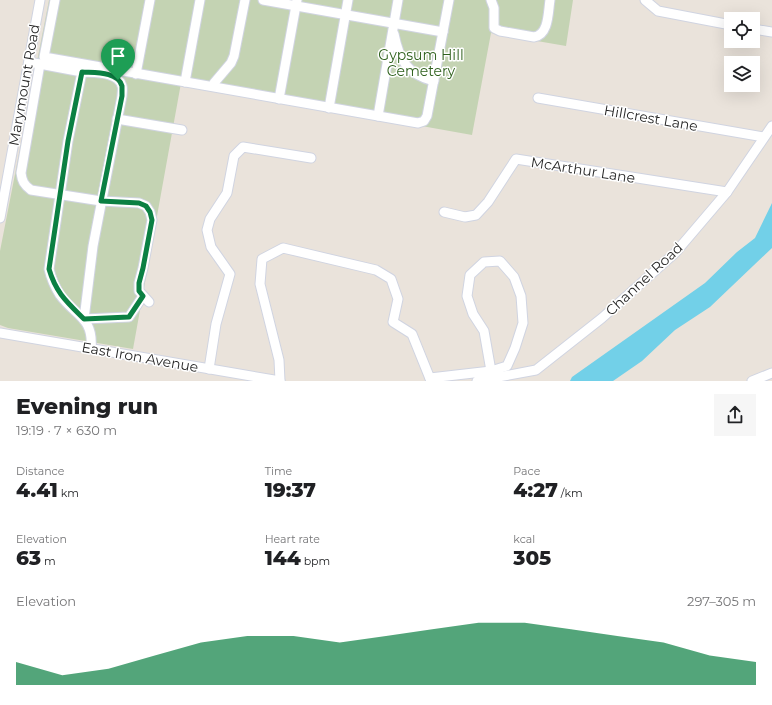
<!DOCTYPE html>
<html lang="en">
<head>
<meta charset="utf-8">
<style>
  :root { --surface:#fff; --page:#f6f6f6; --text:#202124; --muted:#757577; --accent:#0b8043 }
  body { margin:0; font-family:Montserrat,sans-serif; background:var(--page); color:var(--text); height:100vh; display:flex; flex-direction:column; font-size:15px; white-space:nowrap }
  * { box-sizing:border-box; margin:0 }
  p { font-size:13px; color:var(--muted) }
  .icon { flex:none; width:22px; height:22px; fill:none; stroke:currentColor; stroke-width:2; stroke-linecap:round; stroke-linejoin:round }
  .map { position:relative; height:381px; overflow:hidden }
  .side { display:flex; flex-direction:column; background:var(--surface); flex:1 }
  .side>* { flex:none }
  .fabs { position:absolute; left:724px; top:12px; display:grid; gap:8px }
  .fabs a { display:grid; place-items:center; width:36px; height:36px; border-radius:0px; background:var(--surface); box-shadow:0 4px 16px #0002; font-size:20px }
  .pin { position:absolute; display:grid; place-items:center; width:34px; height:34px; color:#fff; margin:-41px -17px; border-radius:50% 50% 50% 0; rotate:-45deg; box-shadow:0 0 4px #0007 }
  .pin .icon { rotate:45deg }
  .round { display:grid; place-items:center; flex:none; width:42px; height:42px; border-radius:0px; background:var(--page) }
  .head { display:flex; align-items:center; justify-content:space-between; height:68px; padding:0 16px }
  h1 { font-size:22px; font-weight:800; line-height:30px }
  .stats { display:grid; grid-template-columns:repeat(3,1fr); gap:6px; height:68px; padding:4px 16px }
  .stats div { display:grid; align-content:center }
  .stats b { font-size:20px; font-weight:800 }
  .stats small { font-size:11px; font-weight:400 }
  .stats p { font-size:11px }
  .chart { height:112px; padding:8px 16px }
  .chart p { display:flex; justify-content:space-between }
  .chart svg { width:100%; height:72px; margin-top:4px; fill:var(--accent); opacity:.7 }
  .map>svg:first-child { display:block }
</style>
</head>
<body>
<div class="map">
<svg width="772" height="381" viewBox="0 0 772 381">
  <rect width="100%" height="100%" fill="#eae3db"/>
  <polygon fill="#c4d3b3" points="49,0 573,0 566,46 491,33 472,135 181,83 133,349 8,328 0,325 0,251"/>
  <polygon fill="#72d0e8" points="772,203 772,248 710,307 675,330 642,361 613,381 570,381 572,377 705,283 737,252 755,238"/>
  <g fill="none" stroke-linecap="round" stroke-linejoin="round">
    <g stroke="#d0d4e1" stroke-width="11">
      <g id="minor">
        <polyline points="55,0 44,57 418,123 424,121 427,116 449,0"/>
        <polyline points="263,0 443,32"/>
        <path d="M491,0L494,8V28L500,31L534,37C549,35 548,12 550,0"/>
        <polyline points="645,0 658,11 731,25"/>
        <polyline points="753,29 772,32"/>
        <path d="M394,34C399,59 407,75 434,81"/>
        <path d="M29,62L82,72L68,141L49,269C51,278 55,287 60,295C75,316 94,317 91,349"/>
        <path d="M40,64L21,173C22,181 24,185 31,190L101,201L139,203L146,206L150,212L152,220L143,268L139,283V291L149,302"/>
        <path d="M82,72C93,73 118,71 122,86C123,89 122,93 122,96L93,246L84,319L129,317L143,296"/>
        <polyline points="136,74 150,0"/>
        <polyline points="185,82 200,0"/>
        <polyline points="214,83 231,63 234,56 245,0"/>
        <polyline points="538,98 764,137"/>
        <polyline points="279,99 297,0"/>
        <polyline points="329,108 348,0"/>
        <polyline points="378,116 398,0"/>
        <polyline points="117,119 182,130"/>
        <polyline points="444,212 465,217 476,215 488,202 516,159 727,192"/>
        <polyline points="0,218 40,0"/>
        <polygon points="500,261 514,277 521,296 523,323 515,348 507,366 491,371 484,331 473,314 467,296 470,275 484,262"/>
        <polyline points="0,333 280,381"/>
        <polyline points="209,369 216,324 230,274 211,247 207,230 210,219 227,193 234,156 243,147 311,158"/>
        <polyline points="430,378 491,371"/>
        <polyline points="280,381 279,360 260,284 262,259 283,248 376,270 391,279 398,299 393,322 412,334 431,381"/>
        <polyline points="477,381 536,370 602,318 675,253 727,192 772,126"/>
        <polyline points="752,381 772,373"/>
      </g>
    </g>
    <use href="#minor" stroke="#fff" stroke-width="9"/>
  </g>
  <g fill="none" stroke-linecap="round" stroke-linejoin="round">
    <g stroke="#fff" stroke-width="8">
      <path id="route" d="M82,72C93,73 118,71 122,86C122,89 122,93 122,96L101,201L139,203L146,206L150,212L152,220L143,268L139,283V291L143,296L129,317L84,319C67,302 56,293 49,269L68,141Z"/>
    </g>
    <use href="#route" stroke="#0b8043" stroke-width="5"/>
  </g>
  <g text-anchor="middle" stroke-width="3" stroke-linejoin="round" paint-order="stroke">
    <g font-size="14" fill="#2f611d" stroke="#fff">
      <text x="421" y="60">Gypsum Hill<tspan x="421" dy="16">Cemetery</tspan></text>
    </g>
    <g font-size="14" fill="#282828" stroke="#fff">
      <text transform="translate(24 85) rotate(-80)" y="5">Marymount Road</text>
      <text transform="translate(651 118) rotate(10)" y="5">Hillcrest Lane</text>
      <text transform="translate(583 170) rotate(9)" y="5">McArthur Lane</text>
      <text transform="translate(644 279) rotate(-43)" y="5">Channel Road</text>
      <text transform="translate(140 357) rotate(10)" y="5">East Iron Avenue</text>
    </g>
  </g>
</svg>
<div class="fabs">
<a><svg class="icon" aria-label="locate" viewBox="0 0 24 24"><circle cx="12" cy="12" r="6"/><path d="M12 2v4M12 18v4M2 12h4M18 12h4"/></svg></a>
<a><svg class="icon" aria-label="layers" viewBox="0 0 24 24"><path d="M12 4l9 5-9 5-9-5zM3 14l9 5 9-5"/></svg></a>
</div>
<div class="pin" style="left:118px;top:80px;background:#1e9e55"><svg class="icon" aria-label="arrive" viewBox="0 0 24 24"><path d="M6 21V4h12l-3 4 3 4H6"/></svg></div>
</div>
<section class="side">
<div class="head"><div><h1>Evening run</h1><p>19:19 · 7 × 630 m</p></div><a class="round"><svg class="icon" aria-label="share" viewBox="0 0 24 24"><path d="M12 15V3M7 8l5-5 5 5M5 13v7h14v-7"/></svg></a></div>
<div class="stats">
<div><p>Distance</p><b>4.41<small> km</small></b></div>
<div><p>Time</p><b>19:37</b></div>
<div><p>Pace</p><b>4:27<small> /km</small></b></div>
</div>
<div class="stats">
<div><p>Elevation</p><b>63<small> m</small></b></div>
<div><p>Heart rate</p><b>144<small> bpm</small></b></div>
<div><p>kcal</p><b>305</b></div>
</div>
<div class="chart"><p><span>Elevation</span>297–305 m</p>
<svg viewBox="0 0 160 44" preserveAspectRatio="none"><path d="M0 44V30L10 38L20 34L30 26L40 18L50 14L60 14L70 18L80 14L90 10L100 6L110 6L120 10L130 14L140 18L150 26L160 30V44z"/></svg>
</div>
</section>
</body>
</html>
